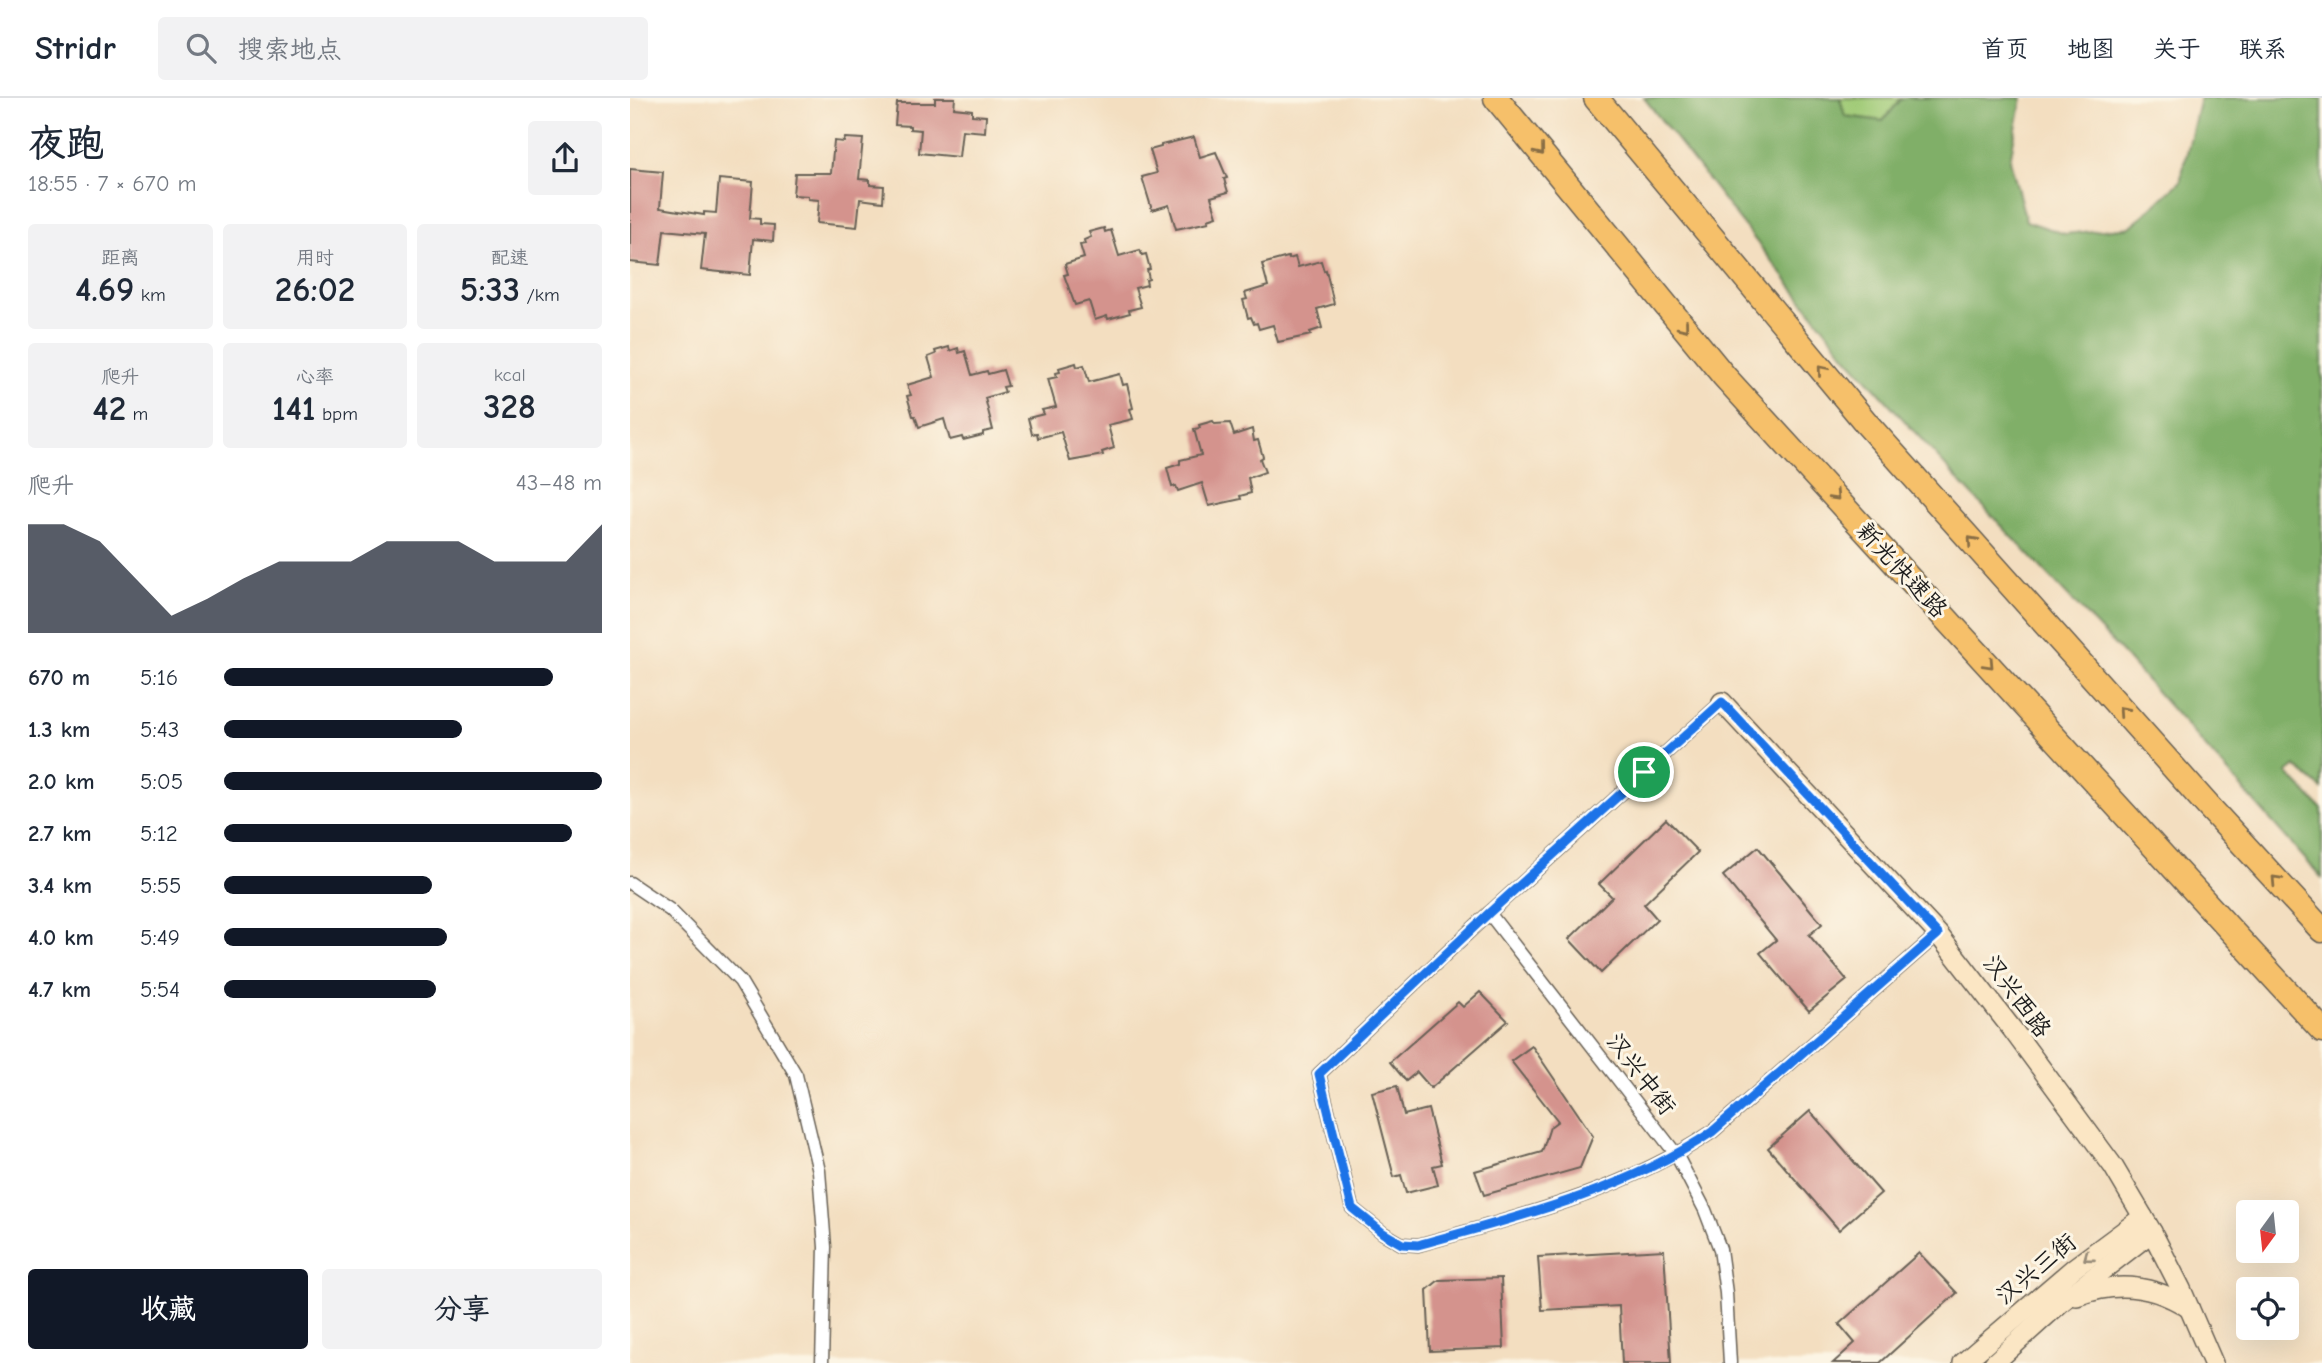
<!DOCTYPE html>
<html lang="zh">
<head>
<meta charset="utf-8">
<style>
  :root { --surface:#fff; --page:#f2f2f3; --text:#1f2937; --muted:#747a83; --line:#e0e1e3; --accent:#111827 }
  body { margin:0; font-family:"Comic Neue","LXGW WenKai TC",sans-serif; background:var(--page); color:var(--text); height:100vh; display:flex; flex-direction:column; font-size:26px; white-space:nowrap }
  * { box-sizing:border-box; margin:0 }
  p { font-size:23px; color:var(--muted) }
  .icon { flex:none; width:38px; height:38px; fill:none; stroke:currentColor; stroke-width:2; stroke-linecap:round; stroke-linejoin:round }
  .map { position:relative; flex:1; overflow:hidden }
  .details { display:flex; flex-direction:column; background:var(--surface); width:630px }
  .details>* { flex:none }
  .needle { width:46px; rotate:195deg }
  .tools { position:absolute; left:1606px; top:1102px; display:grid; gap:14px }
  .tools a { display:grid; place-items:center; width:63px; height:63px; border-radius:7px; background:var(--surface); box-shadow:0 7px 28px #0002; font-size:35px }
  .pin { position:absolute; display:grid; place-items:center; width:60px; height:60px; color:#fff; margin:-30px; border:4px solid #fff; border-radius:50%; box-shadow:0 2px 7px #0007 }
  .round { display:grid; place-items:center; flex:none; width:74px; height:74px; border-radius:7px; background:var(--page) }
  .headline { display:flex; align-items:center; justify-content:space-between; height:119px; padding:0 28px }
  h1 { font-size:38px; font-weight:700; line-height:52px }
  .stats { display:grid; grid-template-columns:repeat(3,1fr); gap:10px; height:119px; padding:7px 28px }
  .stats div { display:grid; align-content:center; border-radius:7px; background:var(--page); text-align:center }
  .stats b { font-size:35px; font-weight:700 }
  .stats small { font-size:19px; font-weight:400 }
  .stats p { font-size:19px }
  .chart { height:196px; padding:14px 28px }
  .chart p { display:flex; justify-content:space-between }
  .chart svg { width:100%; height:126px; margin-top:7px; fill:var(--accent); opacity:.7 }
  .cta { display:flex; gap:14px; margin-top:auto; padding:14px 28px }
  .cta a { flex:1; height:80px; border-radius:7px; background:var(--accent); color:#fff; font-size:28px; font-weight:700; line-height:80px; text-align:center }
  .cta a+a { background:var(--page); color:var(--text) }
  ul { padding:0 28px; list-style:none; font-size:23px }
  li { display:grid; grid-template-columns:112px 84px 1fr; align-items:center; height:52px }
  li i { height:18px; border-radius:9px; background:var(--accent) }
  header { display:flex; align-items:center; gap:42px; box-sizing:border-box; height:98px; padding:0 35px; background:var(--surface); border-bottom:2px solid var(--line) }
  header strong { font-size:33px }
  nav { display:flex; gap:38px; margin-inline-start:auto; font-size:24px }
  .search { width:490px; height:63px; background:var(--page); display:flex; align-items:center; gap:18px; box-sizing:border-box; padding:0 24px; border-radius:7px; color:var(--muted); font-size:26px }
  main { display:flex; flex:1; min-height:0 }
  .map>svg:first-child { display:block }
</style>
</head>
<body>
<header>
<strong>Stridr</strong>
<div class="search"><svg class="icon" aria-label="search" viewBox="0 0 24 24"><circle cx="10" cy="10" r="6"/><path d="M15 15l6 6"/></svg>搜索地点</div>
<nav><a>首页</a><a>地图</a><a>关于</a><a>联系</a></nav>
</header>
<main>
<section class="details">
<div class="headline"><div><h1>夜跑</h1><p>18:55 · 7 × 670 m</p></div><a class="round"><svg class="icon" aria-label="share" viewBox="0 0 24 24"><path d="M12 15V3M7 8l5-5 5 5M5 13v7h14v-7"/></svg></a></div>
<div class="stats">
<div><p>距离</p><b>4.69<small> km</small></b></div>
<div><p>用时</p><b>26:02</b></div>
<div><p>配速</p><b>5:33<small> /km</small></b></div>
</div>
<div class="stats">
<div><p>爬升</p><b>42<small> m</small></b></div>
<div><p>心率</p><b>141<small> bpm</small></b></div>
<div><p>kcal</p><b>328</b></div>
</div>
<div class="chart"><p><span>爬升</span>43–48 m</p>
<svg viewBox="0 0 160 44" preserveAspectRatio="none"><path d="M0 44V6L10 6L20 12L30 25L40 38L50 32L60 25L70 19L80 19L90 19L100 12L110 12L120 12L130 19L140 19L150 19L160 6V44z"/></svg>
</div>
<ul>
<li><b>670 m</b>5:16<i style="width:87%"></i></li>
<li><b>1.3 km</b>5:43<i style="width:63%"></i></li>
<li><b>2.0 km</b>5:05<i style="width:100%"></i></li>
<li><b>2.7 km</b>5:12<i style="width:92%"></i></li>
<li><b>3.4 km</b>5:55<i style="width:55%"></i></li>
<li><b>4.0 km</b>5:49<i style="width:59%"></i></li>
<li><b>4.7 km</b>5:54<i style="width:56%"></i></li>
</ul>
<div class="cta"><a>收藏</a><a>分享</a></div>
</section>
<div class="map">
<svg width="1692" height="1265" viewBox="0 0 1692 1265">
  <rect width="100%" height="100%" fill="#fcf5e5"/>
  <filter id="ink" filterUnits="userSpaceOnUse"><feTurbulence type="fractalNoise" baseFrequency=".0143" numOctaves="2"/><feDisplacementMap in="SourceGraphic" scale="14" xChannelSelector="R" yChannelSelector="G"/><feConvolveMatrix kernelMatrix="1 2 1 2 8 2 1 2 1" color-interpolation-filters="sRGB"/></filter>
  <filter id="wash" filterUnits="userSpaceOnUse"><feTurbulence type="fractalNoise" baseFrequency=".00686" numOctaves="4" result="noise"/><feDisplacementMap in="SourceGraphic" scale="28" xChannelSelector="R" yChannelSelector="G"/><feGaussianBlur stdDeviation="1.57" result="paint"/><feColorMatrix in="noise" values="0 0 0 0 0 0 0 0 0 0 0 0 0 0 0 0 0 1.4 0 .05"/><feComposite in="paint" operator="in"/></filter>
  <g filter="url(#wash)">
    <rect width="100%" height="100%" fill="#f3dec0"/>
    <polygon fill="#a0cb77" stroke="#5e744a" stroke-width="2" points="1210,0 1272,0 1253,23 1214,18"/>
    <polygon fill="#80af68" stroke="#4e6642" stroke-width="2" points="1014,0 1210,0 1215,18 1253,23 1272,0 1392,0 1380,62 1396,123 1435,136 1500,129 1550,84 1570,0 1692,0 1692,691 1665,668 1657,675 1692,711 1692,780 1494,557 1331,385 1216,258"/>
    <g id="blocks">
      <g fill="#d4938d">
        <polygon points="305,0 325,0 324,10 342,12 342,17 356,18 355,34 332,32 329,59 289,55 291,32 280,31 280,28 265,27 267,5 305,5"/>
        <polygon points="564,39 570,59 586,54 597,80 594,81 598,94 581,99 587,118 578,121 579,124 546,131 539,107 522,112 512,79 527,75 520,52 531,49 531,47"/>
        <polygon points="215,40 233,41 229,81 240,82 240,87 254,88 253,104 230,101 227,129 187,125 189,102 178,101 178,98 163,97 165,75 201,75 204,43 214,44"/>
        <polygon points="0,71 33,74 30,110 74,117 74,114 86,115 89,81 123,84 120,120 130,121 130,126 144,127 143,143 123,141 120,177 71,172 75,136 34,132 30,167 0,164"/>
        <polygon points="474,130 475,134 481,132 489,158 510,152 512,157 516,156 520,171 517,172 519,181 516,182 517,187 505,190 511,209 499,212 500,215 478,221 477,218 465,222 459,203 445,207 434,177 438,176 435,166 454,160 450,147 455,146 454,142 461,139 459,134"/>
        <polygon points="658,159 659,161 665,159 668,169 691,163 694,173 696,172 704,206 687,211 692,230 680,234 681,237 648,244 643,227 629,231 627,225 624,226 621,219 618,220 613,202 617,201 615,195 638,188 632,166"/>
        <polygon points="319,249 320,253 328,250 329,255 335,253 342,277 357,273 358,276 373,272 378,288 373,289 375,294 355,300 363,332 353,334 353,337 333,342 332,339 320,342 314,321 289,329 285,318 283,318 277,298 281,297 277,287 304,279 298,259 306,256 305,253"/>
        <polygon points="446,265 447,269 454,267 459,284 490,276 493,287 497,286 503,310 500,311 503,321 478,327 484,350 472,354 473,357 440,363 431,334 408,340 407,335 402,336 398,320 414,316 412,312 426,309 418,281 427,279 426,275 430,274 429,270"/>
        <polygon points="583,323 585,326 600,325 604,337 622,331 624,343 628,342 633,359 630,361 635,374 618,380 621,395 610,398 611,401 579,408 572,385 548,393 546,388 542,389 537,370 550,366 550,362 571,357 564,331 570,330 569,327"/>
        <polygon points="1036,721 1068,754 1014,806 1027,821 971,875 939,841 982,799 969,786"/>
        <polygon points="1128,749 1192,826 1179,837 1217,882 1179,913 1130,855 1146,842 1093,778"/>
        <polygon points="850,894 878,923 801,990 787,974 776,983 760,964 828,904 833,909"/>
        <polygon points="902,948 963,1038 950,1070 854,1097 845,1073 912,1054 920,1029 928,1023 881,963"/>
        <polygon points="767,988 774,1017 798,1011 812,1066 803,1068 808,1087 776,1095 771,1077 764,1079 742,994"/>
        <polygon points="1180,1013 1251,1095 1209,1132 1138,1050"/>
        <polygon points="1034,1152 1041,1265 992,1265 989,1208 912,1212 908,1159"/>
        <polygon points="1289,1155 1327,1195 1250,1265 1203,1265 1225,1245 1209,1226"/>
        <polygon points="871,1180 874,1250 800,1253 797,1192 809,1182"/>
      </g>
    </g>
  </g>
  <g filter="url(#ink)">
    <use href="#blocks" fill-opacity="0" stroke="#676055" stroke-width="2"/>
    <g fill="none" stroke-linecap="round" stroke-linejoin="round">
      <g stroke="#676055" stroke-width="15">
        <g id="street">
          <path d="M1092,604L859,815L689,976L722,1110L753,1135L772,1146L788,1147C889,1119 994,1093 1082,1034L1308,836"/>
          <polyline points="0,785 40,812 110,883 166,977 189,1073 195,1149 192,1265"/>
          <polyline points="859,815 1046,1056 1075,1112 1090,1151 1096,1195 1100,1265"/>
        </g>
      </g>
      <g stroke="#676055" stroke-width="22">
        <g id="secondary">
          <polyline points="1092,604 1308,836 1382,931 1483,1068 1522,1134 1551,1191 1583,1265"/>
          <path d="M1447,1198C1486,1183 1524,1187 1559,1210"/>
          <polyline points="1333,1265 1444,1170 1513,1119"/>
          <polyline points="1364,1265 1430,1205 1522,1134"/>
        </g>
      </g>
      <g stroke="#676055" stroke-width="27">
        <g id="highway">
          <polyline points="866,0 1094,278 1692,932"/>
          <polyline points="966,0 1237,326 1578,708 1692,832"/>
        </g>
      </g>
      <use href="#street" stroke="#fff" stroke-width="12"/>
      <use href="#secondary" stroke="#fbe6c4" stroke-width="19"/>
      <use href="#highway" stroke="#f6c06b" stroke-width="24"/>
    </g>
    <defs><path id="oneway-chevron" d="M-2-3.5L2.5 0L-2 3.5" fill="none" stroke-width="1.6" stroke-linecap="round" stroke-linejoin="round" transform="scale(1.75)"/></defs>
    <g stroke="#896e44">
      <use href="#oneway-chevron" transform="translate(910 53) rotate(51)"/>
      <use href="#oneway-chevron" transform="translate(1054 229) rotate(51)"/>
      <use href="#oneway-chevron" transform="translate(1192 272) rotate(-130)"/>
      <use href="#oneway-chevron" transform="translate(1205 398) rotate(47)"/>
      <use href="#oneway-chevron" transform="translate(1342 443) rotate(-132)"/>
      <use href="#oneway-chevron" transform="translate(1359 566) rotate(47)"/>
      <use href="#oneway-chevron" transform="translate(1493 613) rotate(-132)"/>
      <use href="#oneway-chevron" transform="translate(1646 782) rotate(-133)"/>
    </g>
    <use stroke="#978b78" href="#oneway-chevron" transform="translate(1458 1159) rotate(143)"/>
  </g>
  <g fill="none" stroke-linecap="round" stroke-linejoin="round" filter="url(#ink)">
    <g stroke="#fff" stroke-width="14">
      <path id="route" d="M1092,604L1308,836L1082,1034C995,1093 889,1119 788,1147L772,1146L753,1135L722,1110L689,976L859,815Z"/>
    </g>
    <use href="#route" stroke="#1a73e8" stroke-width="9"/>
  </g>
  <g text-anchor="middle" stroke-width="6" stroke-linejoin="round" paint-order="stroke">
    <g font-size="24" fill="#1c1c1c" stroke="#fcf5e5">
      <text transform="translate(1272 472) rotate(47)" y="8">新光快速路</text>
      <text transform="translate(1387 898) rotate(53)" y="8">汉兴西路</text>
      <text transform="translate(1011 976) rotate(52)" y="8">汉兴中街</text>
      <text transform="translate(1406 1171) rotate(-40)" y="8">汉兴三街</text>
    </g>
  </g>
</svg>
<div class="tools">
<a><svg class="needle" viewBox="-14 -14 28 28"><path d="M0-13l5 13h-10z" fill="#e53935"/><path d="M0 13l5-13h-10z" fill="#747a83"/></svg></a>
<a><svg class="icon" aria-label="locate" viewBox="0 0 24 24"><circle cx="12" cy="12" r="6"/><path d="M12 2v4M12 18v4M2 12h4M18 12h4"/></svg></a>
</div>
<div class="pin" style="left:1014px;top:674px;background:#1e9e55"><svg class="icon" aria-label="arrive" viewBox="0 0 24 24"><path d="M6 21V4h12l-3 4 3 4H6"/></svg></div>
</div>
</main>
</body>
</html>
